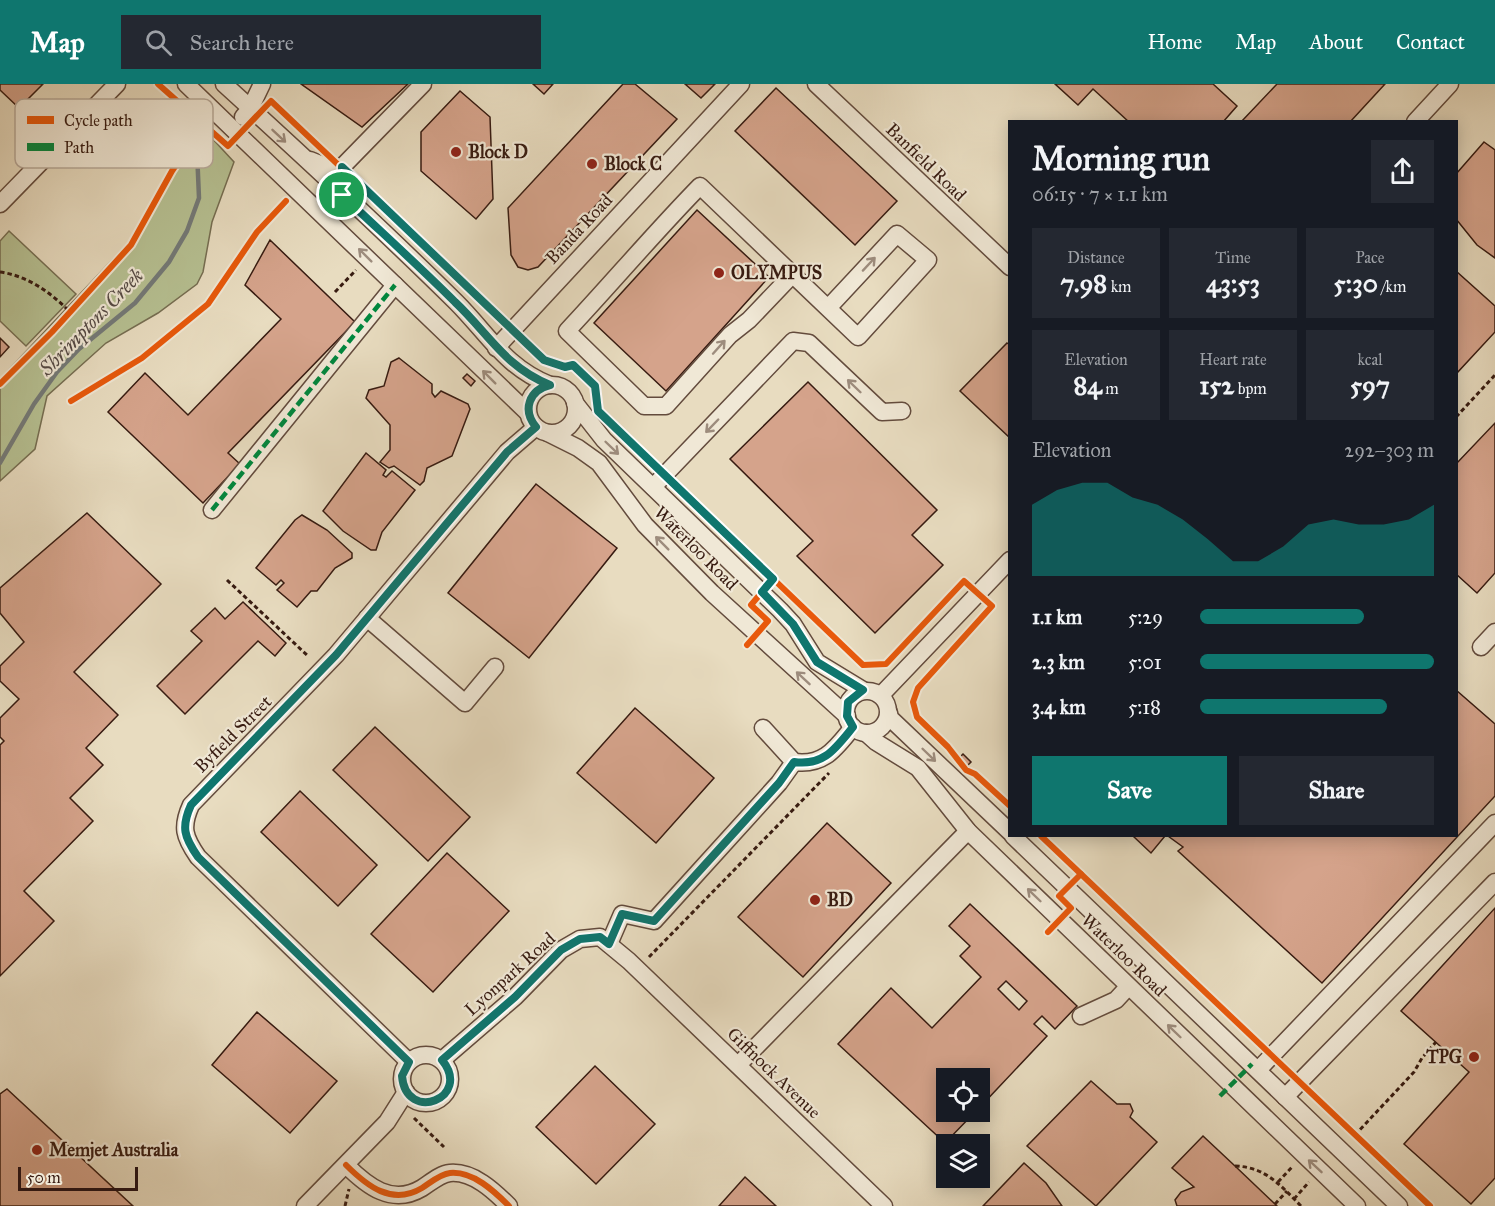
<!DOCTYPE html>
<html lang="en">
<head>
<meta charset="utf-8">
<style>
  :root { --surface:#171b24; --page:#242831; --text:#f1f3f6; --muted:#9ea1a6; --accent:#0f766e }
  body { margin:0; font-family:"IM FELL Great Primer",serif; background:var(--page); color:var(--text); height:100vh; display:flex; flex-direction:column; font-size:22px; white-space:nowrap }
  * { box-sizing:border-box; margin:0 }
  p { font-size:20px; color:var(--muted) }
  .icon { flex:none; width:33px; height:33px; fill:none; stroke:currentColor; stroke-width:2; stroke-linecap:round; stroke-linejoin:round }
  .map { position:relative; flex:1; overflow:hidden }
  .drawer { position:absolute; left:1008px; top:36px; width:450px; height:717px; display:flex; flex-direction:column; background:var(--surface); border-radius:0px; box-shadow:0 3px 15px #0003 }
  .drawer>* { flex:none }
  .controls { position:absolute; left:936px; top:984px; display:grid; gap:12px }
  .controls a { display:grid; place-items:center; width:54px; height:54px; border-radius:0px; background:var(--surface); box-shadow:0 3px 15px #0003; font-size:30px }
  .scale { position:absolute; left:18px; bottom:15px; width:120px; box-sizing:border-box; padding-left:6px; border:3px solid #371b11; border-top:0; font-size:16px; line-height:21px; white-space:nowrap; color:#371b11; -webkit-text-stroke:4px #f0e8d6; paint-order:stroke }
  .pin { position:absolute; display:grid; place-items:center; width:51px; height:51px; color:#fff; margin:-26px; border:3px solid #fff; border-radius:50%; box-shadow:0 2px 6px #0007 }
  .round { display:grid; place-items:center; flex:none; width:63px; height:63px; border-radius:0px; background:var(--page) }
  .overview { display:flex; align-items:center; justify-content:space-between; height:102px; padding:0 24px }
  h1 { font-size:33px; font-weight:800; line-height:45px }
  .figures { display:grid; grid-template-columns:repeat(3,1fr); gap:9px; height:102px; padding:6px 24px }
  .figures div { display:grid; align-content:center; border-radius:0px; background:var(--page); text-align:center }
  .figures b { font-size:26px; font-weight:800 }
  .figures small { font-size:16px; font-weight:400 }
  .figures p { font-size:16px }
  .chart { height:168px; padding:12px 24px }
  .chart p { display:flex; justify-content:space-between }
  .chart svg { width:100%; height:108px; margin-top:6px; fill:var(--accent); opacity:.7 }
  .button { display:flex; gap:12px; margin-top:auto; padding:12px 24px }
  .button a { flex:1; height:69px; border-radius:0px; background:var(--accent); color:#fff; font-size:24px; font-weight:800; line-height:69px; text-align:center }
  .button a+a { background:var(--page); color:var(--text) }
  ul { padding:0 24px; list-style:none; font-size:20px }
  li { display:grid; grid-template-columns:96px 72px 1fr; align-items:center; height:45px }
  li i { height:15px; border-radius:8px; background:var(--accent) }
  header { display:flex; align-items:center; gap:36px; box-sizing:border-box; height:84px; padding:0 30px; background:var(--accent); color:#fff }
  header strong { font-size:28px }
  nav { display:flex; gap:33px; margin-inline-start:auto; font-size:21px }
  .search { width:420px; height:54px; background:var(--page); display:flex; align-items:center; gap:15px; box-sizing:border-box; padding:0 21px; border-radius:0px; color:var(--muted); font-size:22px }
  .map>svg:first-child { display:block }
</style>
</head>
<body>
<header>
<strong>Map</strong>
<div class="search"><svg class="icon" aria-label="search" viewBox="0 0 24 24"><circle cx="10" cy="10" r="6"/><path d="M15 15l6 6"/></svg>Search here</div>
<nav><a>Home</a><a>Map</a><a>About</a><a>Contact</a></nav>
</header>
<div class="map">
<svg width="1495" height="1122" viewBox="0 0 1495 1122">
  <rect width="100%" height="100%" fill="#e8dcc0"/>
  <filter id="stains"><feTurbulence type="fractalNoise" baseFrequency=".00333" numOctaves="4"/><feColorMatrix values="0 0 0 0 .2 0 0 0 0 .09 0 0 0 0 .02 0 0 0 .5 -.17"/></filter>
  <radialGradient id="worn" r=".72"><stop offset=".6" stop-color="#630" stop-opacity="0"/><stop offset="1" stop-color="#630" stop-opacity=".3"/></radialGradient>
  <g fill="#b6c092" stroke="#766e52" stroke-width="1.5">
    <polygon points="197,38 234,78 212,138 203,188 197,200 158,229 106,259 47,312 35,365 0,397 0,295 128,159"/>
    <polygon points="9,147 76,210 26,262 0,237 0,157"/>
  </g>
  <g fill="none" stroke-linecap="round" stroke-linejoin="round">
    <polyline stroke="#747a78" stroke-width="4.5" points="0,379 34,320 57,288 79,265 135,219 169,178 187,147 199,114 197,67 208,47"/>
  </g>
  <g fill="#d5a38b" stroke="#371b11" stroke-width="1.5" fill-rule="evenodd">
    <polygon points="0,0 43,0 19,24 0,6"/>
    <polygon points="301,0 408,0 362,43"/>
    <polygon points="533,0 553,0 544,10"/>
    <polygon points="623,0 635,0 677,35 538,183 528,186 518,183 511,171 508,124"/>
    <polygon points="685,0 715,0 701,14"/>
    <polygon points="1055,0 1213,0 1237,22 1223,38 1129,38 1093,5 1078,21"/>
    <polygon points="1277,0 1385,0 1350,38 1241,38"/>
    <polygon points="776,4 897,117 855,161 735,47"/>
    <polygon points="460,7 490,33 493,115 476,135 421,87 421,48"/>
    <polygon points="1484,58 1495,66 1495,174 1477,161 1456,135 1456,90"/>
    <polygon points="697,126 769,193 666,307 594,239"/>
    <polygon points="270,156 355,238 228,369 240,380 203,419 108,328 145,289 188,331 281,235 245,201"/>
    <polygon points="1456,187 1495,222 1495,248 1456,290"/>
    <polygon points="0,254 9,263 0,273"/>
    <polygon points="1007,259 1010,261 1010,354 960,307"/>
    <polygon points="399,274 432,300 432,309 435,313 441,307 468,320 470,325 452,372 427,384 424,397 420,401 394,382 389,384 380,378 390,366 390,341 366,314 369,306 384,302 391,278"/>
    <polygon points="467,290 475,297 471,302 463,294"/>
    <polygon points="808,298 937,426 912,451 943,481 875,549 797,472 813,457 730,375"/>
    <polygon points="1495,339 1495,489 1477,509 1456,490 1456,380"/>
    <polygon points="366,369 386,386 383,391 386,393 392,387 415,406 382,448 376,466 371,466 343,447 323,427"/>
    <polygon points="536,400 617,464 529,574 448,509"/>
    <polygon points="87,429 161,500 74,588 118,631 86,664 103,681 70,714 93,737 24,807 54,837 0,892 0,661 4,657 0,653 0,634 19,615 0,597 0,582 24,558 0,529 0,504"/>
    <polygon points="302,431 327,446 352,469 352,474 335,484 317,507 311,507 297,523 277,506 284,499 281,496 276,501 256,484 295,436"/>
    <polygon points="243,518 286,559 275,572 258,557 185,630 157,602 202,557 191,547 215,524 225,535"/>
    <polygon points="1456,606 1495,640 1495,712 1322,899 1178,767 1183,763 1168,752 1456,752"/>
    <polygon points="635,624 714,694 656,759 577,689"/>
    <polygon points="375,643 470,733 428,777 333,686"/>
    <polygon points="963,670 971,678 967,682 959,674"/>
    <polygon points="300,707 377,781 338,822 261,748"/>
    <polygon points="827,739 891,799 803,893 738,833"/>
    <polygon points="1133,752 1165,752 1151,769"/>
    <polygon points="447,769 509,827 433,908 371,850"/>
    <path d="M970,820L1077,922L1055,945L1042,932L1034,940L1047,952L980,1023V994H946V1028H975L945,1059L838,960L891,904L932,944L981,893L960,872L970,862L949,842ZM1006,897L1027,917L1019,926L998,905Z"/>
    <polygon points="1495,824 1495,1094 1471,1120 1404,1060 1469,988 1401,927"/>
    <polygon points="257,928 337,997 290,1049 212,981"/>
    <polygon points="595,982 655,1040 596,1100 536,1043"/>
    <polygon points="1091,997 1117,1020 1130,1020 1133,1027 1130,1033 1157,1058 1096,1122 1027,1062"/>
    <polygon points="7,1005 133,1122 0,1122 0,1010"/>
    <polygon points="1203,1052 1235,1082 1277,1122 1177,1122 1175,1116 1181,1108 1194,1103 1172,1084"/>
    <polygon points="1024,1079 1046,1099 1062,1122 983,1122"/>
    <polygon points="745,1093 776,1122 719,1122"/>
  </g>
  <g fill="none" stroke-linecap="round" stroke-linejoin="round">
    <g stroke="#634b3d" stroke-width="19">
      <g id="minor">
        <polyline points="186,0 528,329"/>
        <path d="M224,0C302,71 381,144 456,218C489,251 505,283 550,301"/>
        <polyline points="816,0 1010,183"/>
        <polyline points="243,33 250,25 262,0"/>
        <polyline points="1415,38 1450,0"/>
        <polyline points="310,76 330,84 342,83 423,0"/>
        <polyline points="0,120 117,0"/>
        <path d="M793,190L749,236L730,251L666,322H644L567,247C612,199 654,149 700,102L858,253L928,176L897,150L829,223"/>
        <polyline points="496,264 741,0"/>
        <circle cx="552" cy="325" r="24"/>
        <polyline points="575,319 604,356 780,526 793,540 817,578 863,606"/>
        <polyline points="548,349 578,364 599,379 645,441 712,509 847,632"/>
        <polyline points="653,403 793,257 809,259 882,328 902,327"/>
        <polyline points="212,426 395,201"/>
        <polyline points="367,534 465,619 495,583"/>
        <polyline points="1481,563 1495,548"/>
        <circle cx="867" cy="628" r="21"/>
        <polyline points="881,611 1010,476"/>
        <polyline points="889,629 890,634 1010,748"/>
        <path d="M763,644L794,678C824,682 835,665 853,643"/>
        <polyline points="866,649 876,658 918,684 968,747 1357,1122"/>
        <polyline points="1013,752 1399,1122"/>
        <polyline points="609,860 622,830 654,837 779,699 794,678"/>
        <polyline points="1081,932 1116,916 1128,903"/>
        <circle cx="426" cy="995" r="24"/>
        <polyline points="442,976 515,913 561,866 580,855 600,853 629,877 884,1122"/>
        <path d="M409,978L198,773C184,753 181,743 191,721L336,571L507,368L536,343"/>
        <polyline points="738,981 968,747"/>
        <polyline points="1258,986 1495,739"/>
        <polyline points="1285,1013 1495,798"/>
        <path d="M346,1081C367,1102 392,1122 422,1104C430,1099 440,1090 450,1089C473,1087 494,1107 509,1122"/>
        <polyline points="305,1122 387,1038 406,1008"/>
      </g>
    </g>
    <g stroke="#371b11" stroke-width="3" stroke-dasharray="4.5 3" stroke-linecap="butt">
      <path d="M0,188C28,192 50,208 70,228"/>
      <polyline points="335,208 356,186"/>
      <polyline points="1456,333 1495,291"/>
      <polyline points="227,496 309,573"/>
      <polyline points="649,873 829,689"/>
      <polyline points="414,1034 444,1063"/>
      <polyline points="1355,1051 1414,988 1422,974 1436,958"/>
      <path d="M1235,1082C1266,1083 1281,1102 1301,1122"/>
      <polyline points="1278,1098 1293,1082"/>
      <polyline points="1294,1115 1309,1098"/>
      <polyline points="1275,1120 1287,1107"/>
      <polyline points="345,1122 349,1105"/>
    </g>
    <use href="#minor" stroke="#f0e8d6" stroke-width="16"/>
    <g stroke="#00873e" stroke-width="4.5" stroke-dasharray="9 4.5" stroke-linecap="butt">
      <polyline points="212,426 395,201"/>
      <polyline points="1220,1012 1252,980"/>
    </g>
    <g stroke="#f0e8d6" stroke-width="10">
      <g id="cycleway">
        <polyline points="158,0 228,62 271,17 544,276 554,281 573,281 595,302 598,327 863,581 886,580 964,497 992,522 918,604 913,618 917,633 948,663 966,686 975,690 1010,722"/>
        <polyline points="0,300 52,248 131,161 172,87 202,42"/>
        <polyline points="71,317 142,274 208,220 257,148 286,117"/>
        <polyline points="747,561 768,537 751,521 773,495"/>
        <polyline points="1041,752 1430,1122"/>
        <polyline points="1048,848 1071,824 1059,812 1081,790"/>
        <path d="M346,1081C367,1102 392,1122 422,1104C430,1099 440,1090 450,1089C473,1087 494,1107 509,1122"/>
      </g>
    </g>
    <use href="#cycleway" stroke="#e8590c" stroke-width="6"/>
  </g>
  <defs><path id="oneway-shaft" d="M-6 0H5M1.5-3L5.5 0L1.5 3" fill="none" stroke-width="1.6" stroke-linecap="round" stroke-linejoin="round" transform="scale(1.5)"/></defs>
  <g stroke="#9d8c7d">
    <use href="#oneway-shaft" transform="translate(279 52) rotate(43)"/>
    <use href="#oneway-shaft" transform="translate(365 171) rotate(-135)"/>
    <use href="#oneway-shaft" transform="translate(869 180) rotate(-47)"/>
    <use href="#oneway-shaft" transform="translate(719 263) rotate(-48)"/>
    <use href="#oneway-shaft" transform="translate(489 293) rotate(-135)"/>
    <use href="#oneway-shaft" transform="translate(854 302) rotate(-136)"/>
    <use href="#oneway-shaft" transform="translate(712 342) rotate(134)"/>
    <use href="#oneway-shaft" transform="translate(612 364) rotate(44)"/>
    <use href="#oneway-shaft" transform="translate(662 459) rotate(-135)"/>
    <use href="#oneway-shaft" transform="translate(803 594) rotate(-137)"/>
    <use href="#oneway-shaft" transform="translate(929 671) rotate(44)"/>
    <use href="#oneway-shaft" transform="translate(1034 811) rotate(-136)"/>
    <use href="#oneway-shaft" transform="translate(1174 947) rotate(-136)"/>
    <use href="#oneway-shaft" transform="translate(1315 1082) rotate(-137)"/>
  </g>
  <g fill="none" stroke-linecap="round" stroke-linejoin="round">
    <g stroke="#fff" stroke-width="12">
      <path id="route" d="M342,83L544,276L565,283L573,281L595,302L598,327L773,495L762,508L793,540L817,578L863,606L848,618L847,632L853,643C835,665 824,682 794,678L779,699L654,837L622,830L609,860L600,853L580,855L561,866L515,913L442,976C473,1014 406,1040 402,992L409,978L198,773C184,753 181,743 191,721L336,571L507,368L536,343C522,326 529,306 550,301C505,283 489,250 455,218C418,181 380,147 342,111Z"/>
    </g>
    <use href="#route" stroke="#0f766e" stroke-width="8"/>
  </g>
  <g fill="#8f2418" stroke="#f0e8d6" stroke-width="2">
    <circle cx="456" cy="68" r="6"/>
    <circle cx="592" cy="80" r="6"/>
    <circle cx="719" cy="189" r="6"/>
    <circle cx="815" cy="816" r="6"/>
    <circle cx="1474" cy="973" r="6"/>
    <circle cx="37" cy="1066" r="6"/>
  </g>
  <g text-anchor="middle" stroke-width="4.5" stroke-linejoin="round" paint-order="stroke">
    <g font-size="18" font-weight="bold" fill="#371b11" stroke="#f0e8d6" text-anchor="start">
      <text x="468" y="74">Block D</text>
      <text x="604" y="86">Block C</text>
      <text x="731" y="195">OLYMPUS</text>
      <text x="827" y="822">BD</text>
      <text x="1462" y="979" text-anchor="end">TPG</text>
      <text x="49" y="1072">Memjet Australia</text>
    </g>
    <g font-size="18" fill="#371b11" stroke="#f0e8d6">
      <text transform="translate(926 78) rotate(44)" y="6">Banfield Road</text>
      <text transform="translate(579 145) rotate(-47)" y="6">Banda Road</text>
      <text transform="translate(696 464) rotate(45)" y="6">Waterloo Road</text>
      <text transform="translate(233 650) rotate(-45)" y="6">Byfield Street</text>
      <text transform="translate(1124 871) rotate(44)" y="6">Waterloo Road</text>
      <text transform="translate(510 890) rotate(-42)" y="6">Lyonpark Road</text>
      <text transform="translate(774 989) rotate(44)" y="6">Giffnock Avenue</text>
    </g>
    <g font-size="20" font-style="italic" fill="#554a45" stroke="#f0e8d6">
      <text transform="translate(91 238) rotate(-46)" y="7">Shrimptons Creek</text>
    </g>
  </g>
  <rect x="15" y="15" width="198" height="69" rx="9" fill="#f0e8d6" stroke="#b8aa9b" stroke-width="1.5"/>
  <rect x="27" y="32" width="27" height="8" fill="#e8590c"/>
  <rect x="27" y="59" width="27" height="8" fill="#00873e"/>
  <g font-size="16" fill="#371b11">
    <text x="64" y="42">Cycle path</text>
    <text x="64" y="69">Path</text>
  </g>
  <rect width="100%" height="100%" filter="url(#stains)"/>
  <rect width="100%" height="100%" fill="url(#worn)"/>
</svg>
<div class="controls">
<a><svg class="icon" aria-label="locate" viewBox="0 0 24 24"><circle cx="12" cy="12" r="6"/><path d="M12 2v4M12 18v4M2 12h4M18 12h4"/></svg></a>
<a><svg class="icon" aria-label="layers" viewBox="0 0 24 24"><path d="M12 4l9 5-9 5-9-5zM3 14l9 5 9-5"/></svg></a>
</div>
<div class="scale">50 m</div>
<div class="pin" style="left:342px;top:111px;background:#1e9e55"><svg class="icon" aria-label="arrive" viewBox="0 0 24 24"><path d="M6 21V4h12l-3 4 3 4H6"/></svg></div>
<section class="drawer">
<div class="overview"><div><h1>Morning run</h1><p>06:15 · 7 × 1.1 km</p></div><a class="round"><svg class="icon" aria-label="share" viewBox="0 0 24 24"><path d="M12 15V3M7 8l5-5 5 5M5 13v7h14v-7"/></svg></a></div>
<div class="figures">
<div><p>Distance</p><b>7.98<small> km</small></b></div>
<div><p>Time</p><b>43:53</b></div>
<div><p>Pace</p><b>5:30<small> /km</small></b></div>
</div>
<div class="figures">
<div><p>Elevation</p><b>84<small> m</small></b></div>
<div><p>Heart rate</p><b>152<small> bpm</small></b></div>
<div><p>kcal</p><b>597</b></div>
</div>
<div class="chart"><p><span>Elevation</span>292–303 m</p>
<svg viewBox="0 0 160 44" preserveAspectRatio="none"><path d="M0 44V15L10 9L20 6L30 6L40 12L50 15L60 21L70 29L80 38L90 38L100 32L110 23L120 21L130 23L140 23L150 21L160 15V44z"/></svg>
</div>
<ul>
<li><b>1.1 km</b>5:29<i style="width:70%"></i></li>
<li><b>2.3 km</b>5:01<i style="width:100%"></i></li>
<li><b>3.4 km</b>5:18<i style="width:80%"></i></li>
</ul>
<div class="button"><a>Save</a><a>Share</a></div>
</section>
</div>
</body>
</html>
